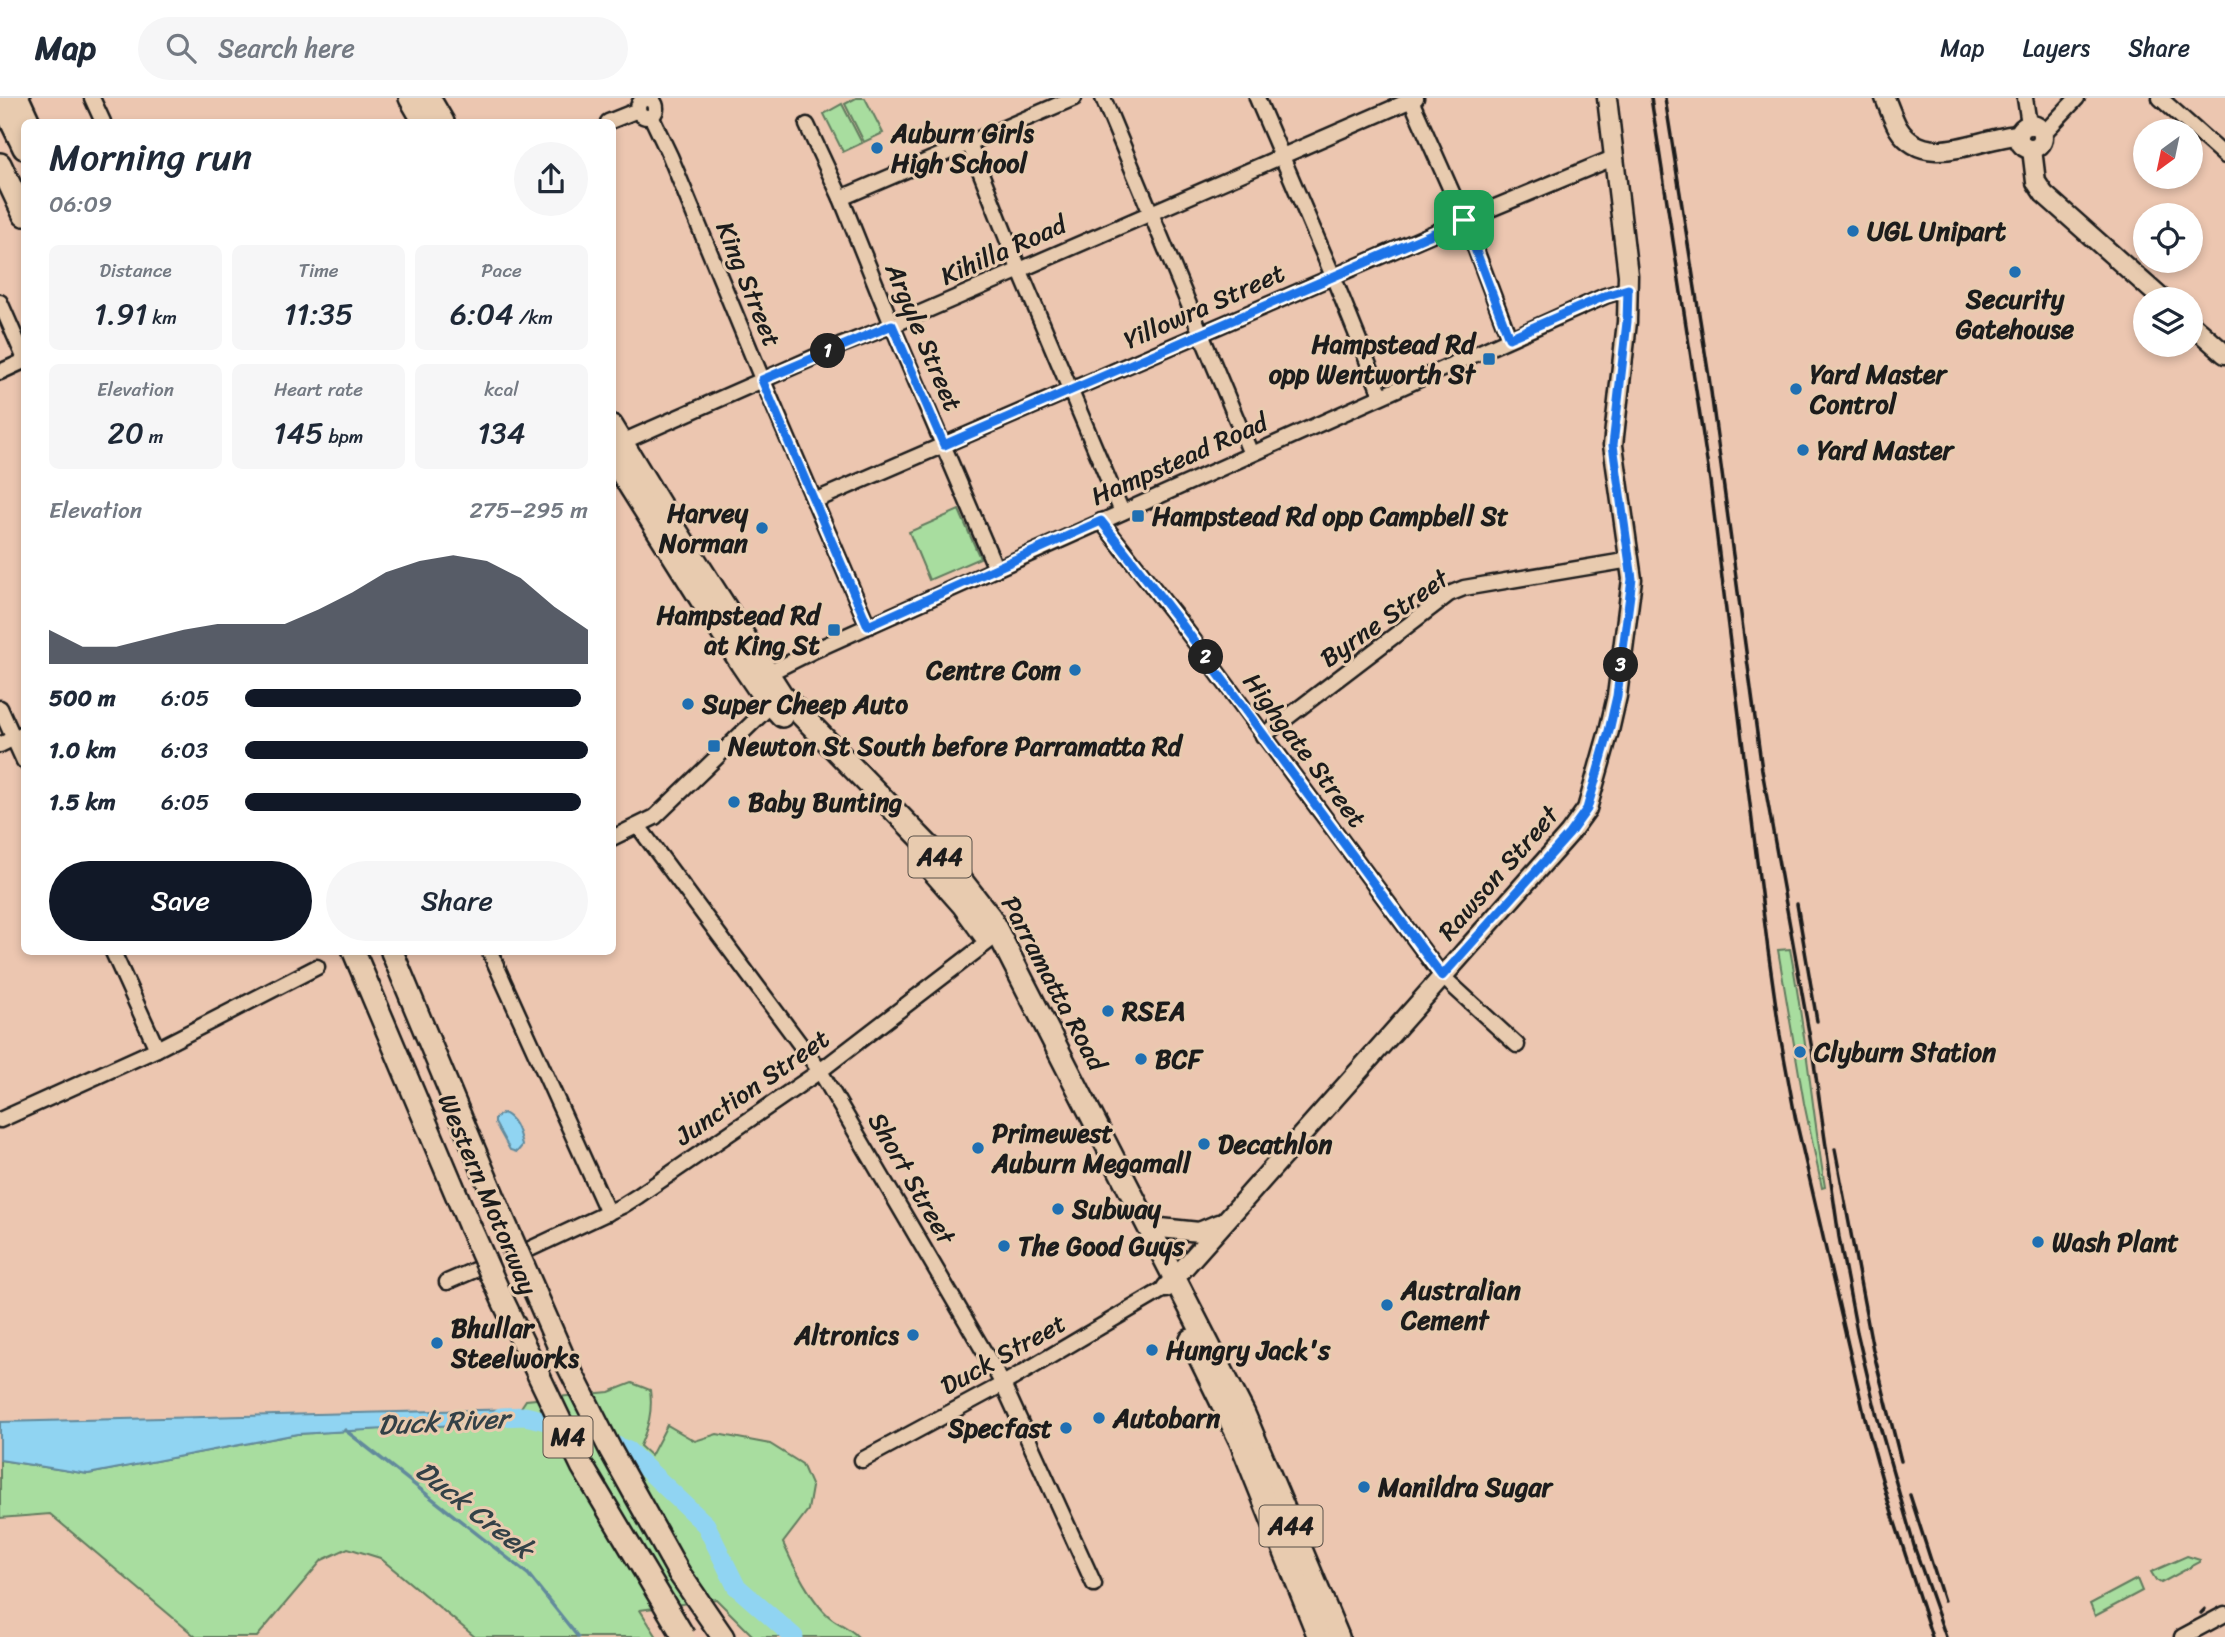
<!DOCTYPE html>
<html lang="en">
<head>
<meta charset="utf-8">
<style>
  :root { --surface:#fff; --page:#f6f6f7; --text:#1f2937; --muted:#747a83; --line:#e0e1e3; --accent:#111827 }
  body { margin:0; font-family:Sriracha,sans-serif; background:var(--page); color:var(--text); height:100vh; display:flex; flex-direction:column; font-size:26px; white-space:nowrap }
  * { box-sizing:border-box; margin:0 }
  p { font-size:23px; color:var(--muted) }
  .icon { flex:none; width:38px; height:38px; fill:none; stroke:currentColor; stroke-width:2; stroke-linecap:round; stroke-linejoin:round }
  .map { position:relative; flex:1; overflow:hidden }
  .details { position:absolute; left:21px; top:21px; width:595px; height:836px; display:flex; flex-direction:column; background:var(--surface); border-radius:10px; box-shadow:0 4px 10px #0003 }
  .details>* { flex:none }
  .needle { width:46px; rotate:213deg }
  .fabs { position:absolute; left:2133px; top:21px; display:grid; gap:14px }
  .fabs a { display:grid; place-items:center; width:70px; height:70px; border-radius:50%; background:var(--surface); box-shadow:0 4px 10px #0003; font-size:35px }
  .pin { position:absolute; display:grid; place-items:center; width:60px; height:60px; color:#fff; margin:-30px; border-radius:14px; box-shadow:0 4px 10px #0006 }
  .km { position:absolute; width:35px; height:35px; margin:-18px; border-radius:50%; background:#222; color:#fff; font-size:19px; line-height:35px; text-align:center }
  .round { display:grid; place-items:center; flex:none; width:74px; height:74px; border-radius:37px; background:var(--page) }
  .head { display:flex; align-items:center; justify-content:space-between; height:119px; padding:0 28px }
  h1 { font-size:38px; font-weight:600; line-height:52px }
  .figures { display:grid; grid-template-columns:repeat(3,1fr); gap:10px; height:119px; padding:7px 28px }
  .figures div { display:grid; align-content:center; border-radius:10px; background:var(--page); text-align:center }
  .figures b { font-size:30px; font-weight:600 }
  .figures small { font-size:19px; font-weight:400 }
  .figures p { font-size:19px }
  .chart { height:196px; padding:14px 28px }
  .chart p { display:flex; justify-content:space-between }
  .chart svg { width:100%; height:126px; margin-top:7px; fill:var(--accent); opacity:.7 }
  .cta { display:flex; gap:14px; margin-top:auto; padding:14px 28px }
  .cta a { flex:1; height:80px; border-radius:42px; background:var(--accent); color:#fff; font-size:28px; font-weight:600; line-height:80px; text-align:center }
  .cta a+a { background:var(--page); color:var(--text) }
  ul { padding:0 28px; list-style:none; font-size:23px }
  li { display:grid; grid-template-columns:112px 84px 1fr; align-items:center; height:52px }
  li i { height:18px; border-radius:9px; background:var(--accent) }
  header { display:flex; align-items:center; gap:42px; box-sizing:border-box; height:98px; padding:0 35px; background:var(--surface); border-bottom:2px solid var(--line) }
  header strong { font-size:33px }
  nav { display:flex; gap:38px; margin-inline-start:auto; font-size:24px }
  .search { width:490px; height:63px; background:var(--page); display:flex; align-items:center; gap:18px; box-sizing:border-box; padding:0 24px; border-radius:38px; color:var(--muted); font-size:26px }
  .map>svg:first-child { display:block }
</style>
</head>
<body>
<header>
<strong>Map</strong>
<div class="search"><svg class="icon" aria-label="search" viewBox="0 0 24 24"><circle cx="10" cy="10" r="6"/><path d="M15 15l6 6"/></svg>Search here</div>
<nav><a>Map</a><a>Layers</a><a>Share</a></nav>
</header>
<div class="map">
<svg width="2225" height="1539" viewBox="0 0 2225 1539">
  <rect width="100%" height="100%" fill="#ecc6b0"/>
  <filter id="ink" filterUnits="userSpaceOnUse"><feTurbulence type="fractalNoise" baseFrequency=".0143" numOctaves="2"/><feDisplacementMap in="SourceGraphic" scale="14" xChannelSelector="R" yChannelSelector="G"/><feConvolveMatrix kernelMatrix="1 2 1 2 8 2 1 2 1" color-interpolation-filters="sRGB"/></filter>
  <g filter="url(#ink)">
    <g fill="#a8dd9f" stroke="#627c5e" stroke-width="2">
      <polygon points="856,0 865,0 883,35 864,44 845,6"/>
      <polygon points="842,6 862,45 843,54 824,16"/>
      <polygon points="959,412 980,460 929,482 909,434"/>
      <path d="M1790,851C1805,930 1812,1010 1825,1089L1822,1090L1804,1005L1778,852Z"/>
      <path d="M632,1285L650,1292C653,1314 648,1329 640,1348L651,1358L667,1327L695,1343L717,1336L770,1346L802,1366L812,1389L808,1412L783,1445C792,1466 813,1506 831,1520C840,1527 850,1530 858,1539H754L716,1501L640,1512L657,1539H475L380,1460L348,1450L322,1462L257,1539H196L50,1416L0,1420V1362L88,1376L297,1336L528,1322L520,1311L526,1302L609,1294Z"/>
      <polygon points="2187,1458 2200,1462 2200,1464 2161,1485 2156,1482 2151,1474"/>
      <polygon points="2137,1481 2142,1493 2095,1518 2090,1506"/>
    </g>
    <g fill="#90d4f2" stroke="#628a9c" stroke-width="2">
      <path d="M503,1015C515,1020 520,1036 522,1048L517,1054L510,1052L495,1025V1020Z"/>
      <polygon points="520,1311 528,1323 297,1336 88,1376 0,1362 0,1324"/>
    </g>
    <g fill="none" stroke-linecap="round" stroke-linejoin="round">
      <polyline stroke="#628a9c" stroke-width="3.5" points="345,1332 528,1476 578,1539"/>
      <polyline stroke="#90d4f2" stroke-width="19" points="501,1319 525,1318 575,1330 628,1353 706,1427 736,1488 794,1539"/>
      <polyline stroke="#c2a492" stroke-width="14" stroke-dasharray="14 7" stroke-linecap="butt" points="482,1169 525,1153"/>
      <g stroke="#1c1c1c" stroke-width="19">
        <g id="minor">
          <polyline points="92,0 103,24"/>
          <polyline points="1103,0 1251,356"/>
          <polyline points="1257,0 1333,178 1381,297"/>
          <polyline points="1410,0 1467,128 1509,240"/>
          <polyline points="2025,0 2029,26"/>
          <polyline points="2160,0 2225,58"/>
          <circle cx="647" cy="10" r="9"/>
          <polyline points="651,18 670,58 760,276 868,528"/>
          <polyline points="608,24 638,12"/>
          <polyline points="807,27 841,100 892,227 996,471"/>
          <polyline points="2043,36 2077,0"/>
          <polyline points="969,45 1017,166 1122,414"/>
          <polyline points="841,100 1074,0"/>
          <polyline points="0,204 24,259"/>
          <polyline points="0,274 24,263"/>
          <polyline points="616,349 622,344 842,247 886,230 1416,0"/>
          <polyline points="814,403 1464,122 1613,60"/>
          <polyline points="1101,423 1180,524 1442,878 1517,947"/>
          <polyline points="761,579 815,552 1605,198 1628,191"/>
          <polyline points="0,610 24,663"/>
          <polyline points="1263,638 1449,496 1464,490 1630,462"/>
          <polyline points="0,647 24,635"/>
          <polyline points="638,728 820,973 1003,1286 1094,1486"/>
          <polyline points="612,740 655,719 776,602"/>
          <polyline points="113,854 157,951"/>
          <polyline points="490,854 608,1115"/>
          <polyline points="0,1022 157,951 317,869"/>
          <polyline points="530,1151 622,1108 638,1098 820,973 988,844"/>
          <polyline points="447,1184 477,1171"/>
          <polyline points="862,1362 1003,1286 1166,1190"/>
          <polyline points="2182,1539 2225,1516"/>
        </g>
      </g>
      <g stroke="#1c1c1c" stroke-width="23">
        <g id="major">
          <path d="M1885,0C1889,10 1893,21 1898,30C1925,74 1980,39 2018,37"/>
          <circle cx="2031" cy="39" r="12"/>
          <polyline points="2032,51 2036,84 2044,96 2162,201"/>
          <polyline points="2191,226 2225,256"/>
          <polyline points="1151,1129 1199,1134 1218,1126"/>
          <polyline points="1166,1190 1569,736 1587,711 1609,633 1617,598 1632,481 1613,347 1627,224 1628,177 1607,0"/>
        </g>
      </g>
      <g stroke="#1c1c1c" stroke-width="26">
        <g id="highway">
          <polyline points="0,0 24,50"/>
          <polyline points="18,0 29,24"/>
          <polyline points="410,0 424,24"/>
          <polyline points="429,0 443,24"/>
          <polyline points="0,66 24,117"/>
          <polyline points="612,328 665,415 781,596 958,778 990,819 1244,1316 1338,1539"/>
          <polyline points="612,360 741,565 762,596 782,618"/>
          <polyline points="925,764 963,807 984,836"/>
          <polyline points="354,854 470,1129"/>
          <polyline points="392,854 501,1116"/>
          <polyline points="1191,1242 1240,1342 1319,1539"/>
          <polyline points="679,1475 723,1539"/>
        </g>
      </g>
      <use href="#minor" stroke="#e8cbaf" stroke-width="14"/>
      <use href="#major" stroke="#e8cbaf" stroke-width="18"/>
      <use href="#highway" stroke="#e8cbaf" stroke-width="21"/>
      <g stroke="#1c1c1c" stroke-width="3.5">
        <polyline points="1651,0 1710,383 1768,852 1780,937 1795,1018 1865,1320 1888,1403 1932,1539"/>
        <polyline points="1665,0 1709,279 1762,672 1812,951 1839,1139 1857,1234 1877,1318 1915,1451 1946,1539"/>
        <polyline points="1797,806 1817,923"/>
        <polyline points="1835,1051 1873,1252 1901,1363"/>
        <polyline points="1910,1397 1944,1503"/>
        <polyline points="2201,1515 2205,1511"/>
      </g>
      <g stroke="#1c1c1c" stroke-width="26" stroke-linecap="butt">
        <g id="highway-bridge">
          <polyline points="501,1116 562,1256 611,1353 679,1475"/>
          <polyline points="470,1129 504,1205 582,1368 684,1539"/>
        </g>
      </g>
      <use href="#highway-bridge" stroke="#e8cbaf" stroke-width="21"/>
    </g>
  </g>
  <g fill="none" stroke-linecap="round" stroke-linejoin="round" filter="url(#ink)">
    <g stroke="#fff" stroke-width="14">
      <polygon id="route" points="1464,122 1509,240 1605,198 1628,191 1627,224 1613,347 1632,481 1617,598 1609,633 1587,711 1569,736 1442,878 1180,524 1101,423 868,528 762,282 892,227 944,347"/>
    </g>
    <use href="#route" stroke="#1a73e8" stroke-width="9"/>
  </g>
  <g fill="#1f6fb2" stroke="#e8cbaf" stroke-width="2.5">
    <circle cx="877" cy="50" r="7"/>
    <circle cx="1853" cy="133" r="7"/>
    <circle cx="2015" cy="174" r="7"/>
    <rect x="1482" y="254" width="14" height="14" rx="3.5"/>
    <circle cx="1796" cy="291" r="7"/>
    <circle cx="1803" cy="352" r="7"/>
    <rect x="1131" y="411" width="14" height="14" rx="3.5"/>
    <circle cx="762" cy="430" r="7"/>
    <rect x="827" y="525" width="14" height="14" rx="3.5"/>
    <circle cx="1075" cy="572" r="7"/>
    <circle cx="688" cy="606" r="7"/>
    <rect x="707" y="641" width="14" height="14" rx="3.5"/>
    <circle cx="734" cy="704" r="7"/>
    <circle cx="1108" cy="913" r="7"/>
    <circle cx="1800" cy="954" r="7"/>
    <circle cx="1141" cy="961" r="7"/>
    <circle cx="1204" cy="1046" r="7"/>
    <circle cx="978" cy="1050" r="7"/>
    <circle cx="1058" cy="1111" r="7"/>
    <circle cx="2038" cy="1144" r="7"/>
    <circle cx="1004" cy="1148" r="7"/>
    <circle cx="1387" cy="1207" r="7"/>
    <circle cx="913" cy="1237" r="7"/>
    <circle cx="437" cy="1245" r="7"/>
    <circle cx="1152" cy="1252" r="7"/>
    <circle cx="1099" cy="1320" r="7"/>
    <circle cx="1066" cy="1330" r="7"/>
    <circle cx="1364" cy="1389" r="7"/>
  </g>
  <g text-anchor="middle" stroke-width="6" stroke-linejoin="round" paint-order="stroke">
    <g fill="#e8cbaf" stroke="#595048" stroke-width="2">
      <rect x="908.5" y="738.5" width="63" height="41" rx="5"/>
      <rect x="543.5" y="1318.5" width="49" height="41" rx="5"/>
      <rect x="1259.5" y="1407.5" width="63" height="41" rx="5"/>
    </g>
    <g font-size="24" font-weight="bold" fill="#1c1c1c">
      <text x="940" y="767">A44</text>
      <text x="568" y="1347">M4</text>
      <text x="1291" y="1436">A44</text>
    </g>
    <g font-size="26" font-weight="bold" fill="#1c1c1c" stroke="#e8cbaf" text-anchor="start">
      <text x="891" y="44">Auburn Girls<tspan x="891" dy="30">High School</tspan></text>
      <text x="1867" y="142">UGL Unipart</text>
      <text x="2015" y="210" text-anchor="middle">Security<tspan x="2015" dy="30">Gatehouse</tspan></text>
      <text x="1475" y="255" text-anchor="end">Hampstead Rd<tspan x="1475" dy="30">opp Wentworth St</tspan></text>
      <text x="1810" y="285">Yard Master<tspan x="1810" dy="30">Control</tspan></text>
      <text x="1817" y="361">Yard Master</text>
      <text x="748" y="424" text-anchor="end">Harvey<tspan x="748" dy="30">Norman</tspan></text>
      <text x="1152" y="427">Hampstead Rd opp Campbell St</text>
      <text x="820" y="526" text-anchor="end">Hampstead Rd<tspan x="820" dy="30">at King St</tspan></text>
      <text x="1061" y="581" text-anchor="end">Centre Com</text>
      <text x="702" y="615">Super Cheep Auto</text>
      <text x="728" y="657">Newton St South before Parramatta Rd</text>
      <text x="748" y="713">Baby Bunting</text>
      <text x="1122" y="922">RSEA</text>
      <text x="1814" y="963">Clyburn Station</text>
      <text x="1155" y="970">BCF</text>
      <text x="992" y="1044">Primewest<tspan x="992" dy="30">Auburn Megamall</tspan></text>
      <text x="1218" y="1055">Decathlon</text>
      <text x="1072" y="1120">Subway</text>
      <text x="2052" y="1153">Wash Plant</text>
      <text x="1018" y="1157">The Good Guys</text>
      <text x="1401" y="1201">Australian<tspan x="1401" dy="30">Cement</tspan></text>
      <text x="451" y="1239">Bhullar<tspan x="451" dy="30">Steelworks</tspan></text>
      <text x="899" y="1246" text-anchor="end">Altronics</text>
      <text x="1166" y="1261">Hungry Jack's</text>
      <text x="1113" y="1329">Autobarn</text>
      <text x="1052" y="1339" text-anchor="end">Specfast</text>
      <text x="1378" y="1398">Manildra Sugar</text>
    </g>
    <g font-size="26" fill="#1c1c1c" stroke="#e8cbaf">
      <text transform="translate(1003 152) rotate(-24)" y="9">Kihilla Road</text>
      <text transform="translate(749 186) rotate(68)" y="9">King Street</text>
      <text transform="translate(1204 208) rotate(-24)" y="9">Yillowra Street</text>
      <text transform="translate(924 239) rotate(67)" y="9">Argyle Street</text>
      <text transform="translate(1179 361) rotate(-24)" y="9">Hampstead Road</text>
      <text transform="translate(1384 520) rotate(-35)" y="9">Byrne Street</text>
      <text transform="translate(1305 652) rotate(53)" y="9">Highgate Street</text>
      <text transform="translate(1498 775) rotate(-49)" y="9">Rawson Street</text>
      <text transform="translate(1054 885) rotate(62)" y="9">Parramatta Road</text>
      <text transform="translate(752 989) rotate(-35)" y="9">Junction Street</text>
      <text transform="translate(912 1080) rotate(60)" y="9">Short Street</text>
      <text transform="translate(488 1096) rotate(67)" y="9">Western Motorway</text>
      <text transform="translate(1003 1256) rotate(-29)" y="9">Duck Street</text>
    </g>
    <g font-size="28" font-style="italic" fill="#334147" stroke="#e8cbaf">
      <text transform="translate(443 1323) rotate(-3)" y="10">Duck River</text>
      <text transform="translate(475 1411) rotate(38)" y="10">Duck Creek</text>
    </g>
  </g>
</svg>
<div class="fabs">
<a><svg class="needle" viewBox="-14 -14 28 28"><path d="M0-13l5 13h-10z" fill="#e53935"/><path d="M0 13l5-13h-10z" fill="#747a83"/></svg></a>
<a><svg class="icon" aria-label="locate" viewBox="0 0 24 24"><circle cx="12" cy="12" r="6"/><path d="M12 2v4M12 18v4M2 12h4M18 12h4"/></svg></a>
<a><svg class="icon" aria-label="layers" viewBox="0 0 24 24"><path d="M12 4l9 5-9 5-9-5zM3 14l9 5 9-5"/></svg></a>
</div>
<div class="pin" style="left:1464px;top:122px;background:#1e9e55"><svg class="icon" aria-label="arrive" viewBox="0 0 24 24"><path d="M6 21V4h12l-3 4 3 4H6"/></svg></div>
<b class="km" style="left:828px;top:253px">1</b>
<b class="km" style="left:1206px;top:559px">2</b>
<b class="km" style="left:1621px;top:567px">3</b>
<section class="details">
<div class="head"><div><h1>Morning run</h1><p>06:09</p></div><a class="round"><svg class="icon" aria-label="share" viewBox="0 0 24 24"><path d="M12 15V3M7 8l5-5 5 5M5 13v7h14v-7"/></svg></a></div>
<div class="figures">
<div><p>Distance</p><b>1.91<small> km</small></b></div>
<div><p>Time</p><b>11:35</b></div>
<div><p>Pace</p><b>6:04<small> /km</small></b></div>
</div>
<div class="figures">
<div><p>Elevation</p><b>20<small> m</small></b></div>
<div><p>Heart rate</p><b>145<small> bpm</small></b></div>
<div><p>kcal</p><b>134</b></div>
</div>
<div class="chart"><p><span>Elevation</span>275–295 m</p>
<svg viewBox="0 0 160 44" preserveAspectRatio="none"><path d="M0 44V32L10 38L20 38L30 35L40 32L50 30L60 30L70 30L80 25L90 19L100 12L110 8L120 6L130 8L140 14L150 24L160 32V44z"/></svg>
</div>
<ul>
<li><b>500 m</b>6:05<i style="width:98%"></i></li>
<li><b>1.0 km</b>6:03<i style="width:100%"></i></li>
<li><b>1.5 km</b>6:05<i style="width:98%"></i></li>
</ul>
<div class="cta"><a>Save</a><a>Share</a></div>
</section>
</div>
</body>
</html>
